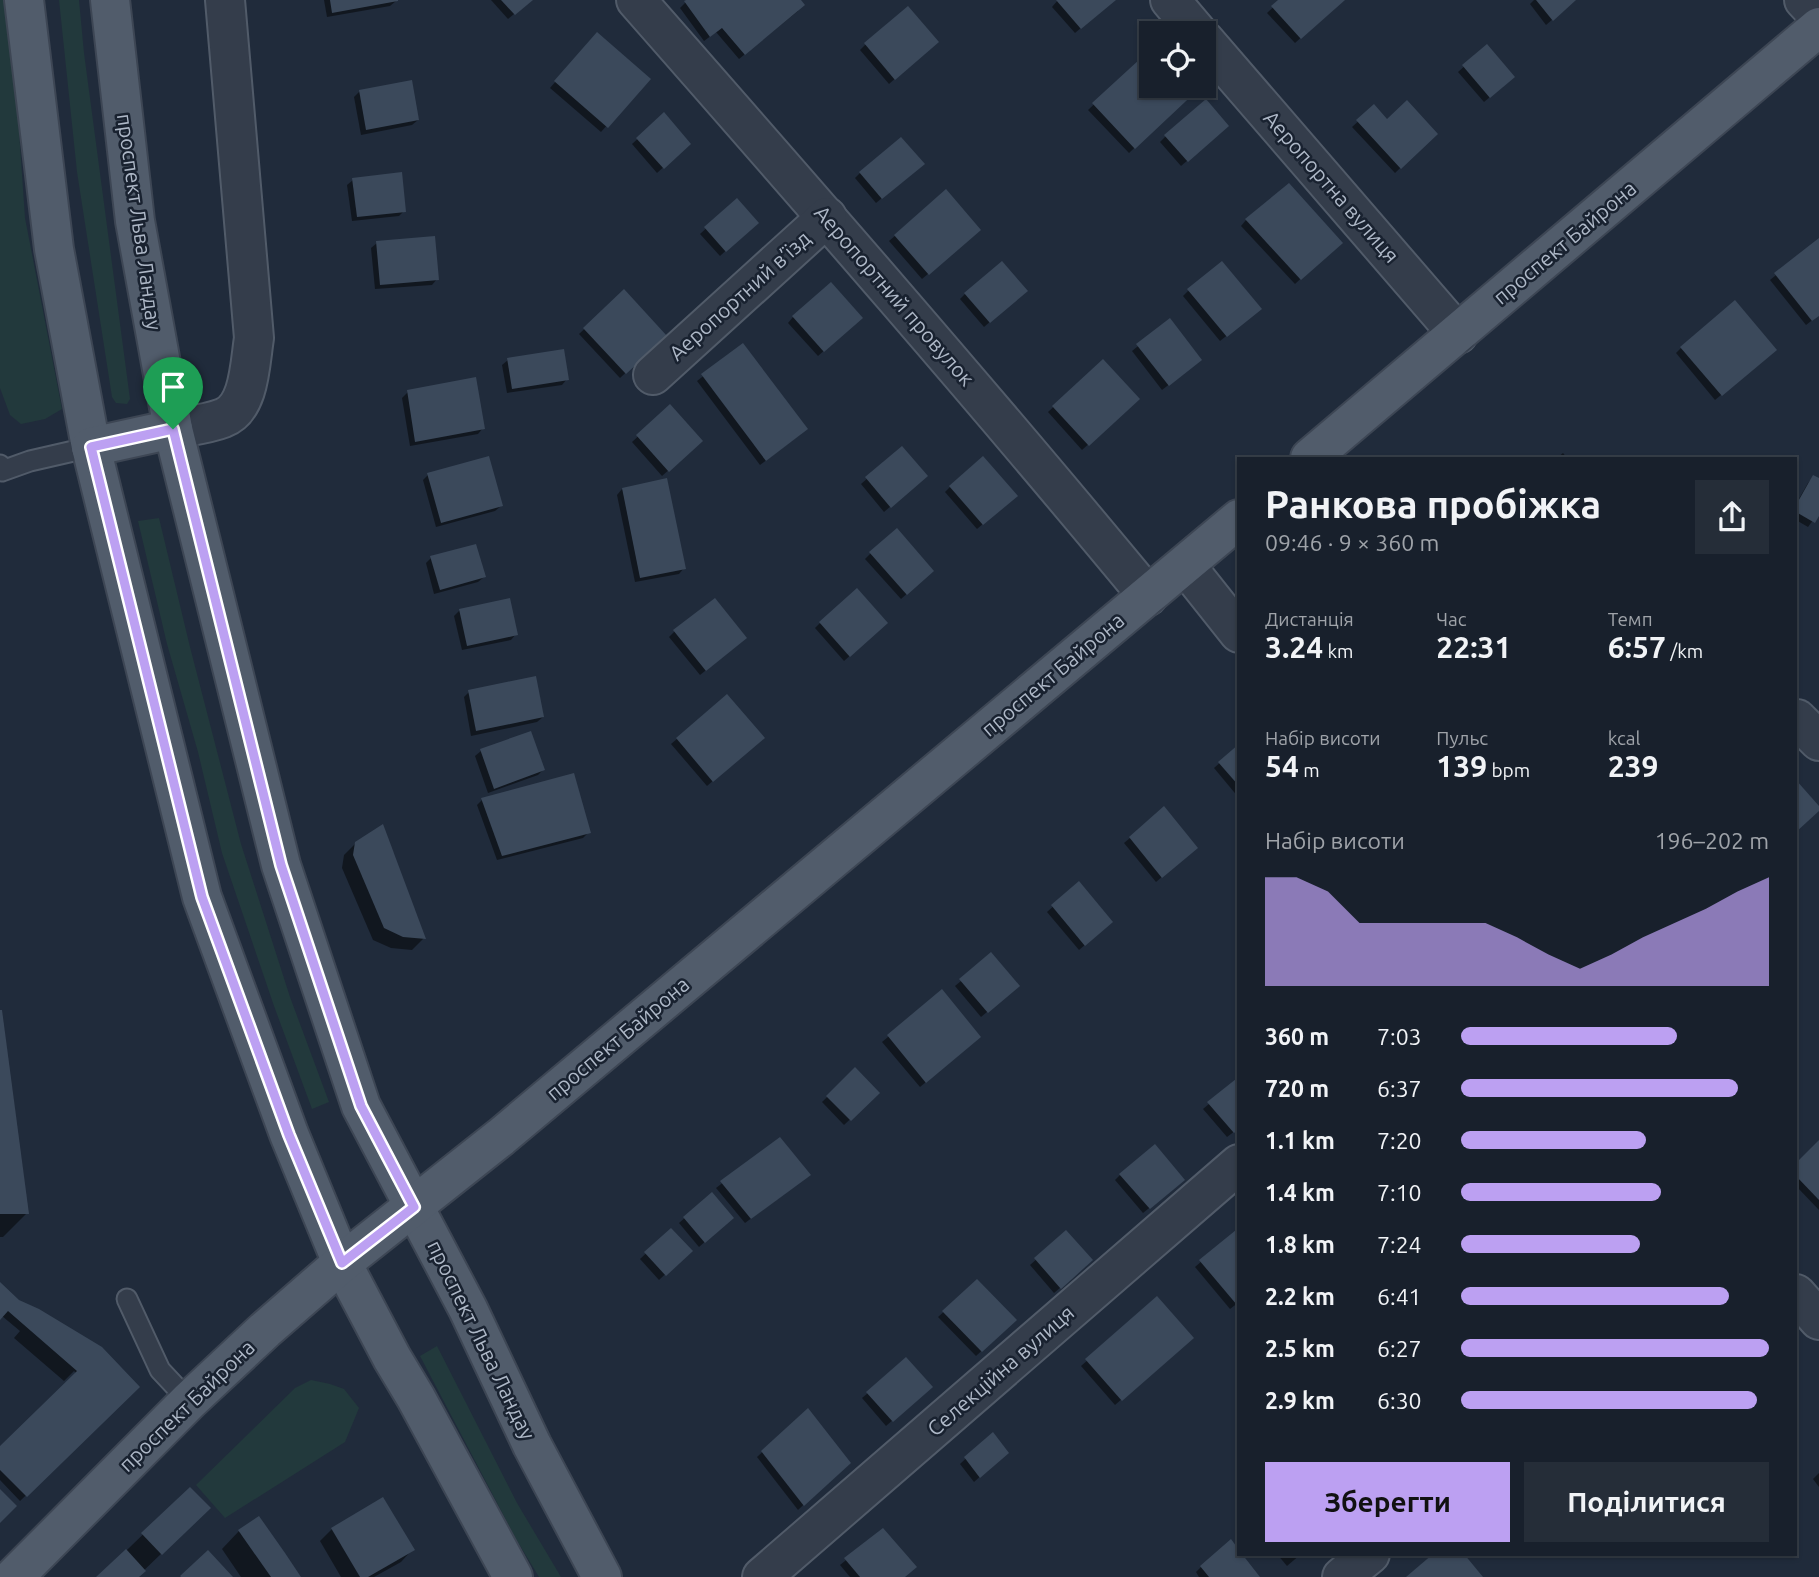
<!DOCTYPE html>
<html lang="uk">
<head>
<meta charset="utf-8">
<style>
  :root { --surface:#18202c; --page:#252d38; --text:#f1f3f6; --muted:#9fa3a9; --line:#363e48; --accent:#bca0f2 }
  body { margin:0; font-family:Ubuntu,sans-serif; background:var(--page); color:var(--text); height:100vh; display:flex; flex-direction:column; font-size:26px; white-space:nowrap }
  * { box-sizing:border-box; margin:0 }
  p { font-size:23px; color:var(--muted) }
  .icon { flex:none; width:38px; height:38px; fill:none; stroke:currentColor; stroke-width:2; stroke-linecap:round; stroke-linejoin:round }
  .map { position:relative; flex:1; overflow:hidden }
  .sheet { position:absolute; left:1237px; top:457px; width:560px; height:1099px; display:flex; flex-direction:column; background:var(--surface); border-radius:0px; box-shadow:0 2px 5px #0004,0 0 0 2px var(--line) }
  .sheet>* { flex:none }
  .controls { position:absolute; left:1139px; top:21px; display:grid; gap:14px }
  .controls a { display:grid; place-items:center; width:77px; height:77px; border-radius:0px; background:var(--surface); box-shadow:0 2px 5px #0004,0 0 0 2px var(--line); font-size:35px }
  .pin { position:absolute; display:grid; place-items:center; width:60px; height:60px; color:#fff; margin:-72px -30px; border-radius:50% 50% 50% 0; rotate:-45deg; box-shadow:0 0 7px #0007 }
  .pin .icon { rotate:45deg }
  .round { display:grid; place-items:center; flex:none; width:74px; height:74px; border-radius:0px; background:var(--page) }
  .headline { display:flex; align-items:center; justify-content:space-between; height:119px; padding:0 28px }
  h1 { font-size:38px; font-weight:600; line-height:52px }
  .stats { display:grid; grid-template-columns:repeat(3,1fr); gap:10px; height:119px; padding:7px 28px }
  .stats div { display:grid; align-content:center }
  .stats b { font-size:30px; font-weight:600 }
  .stats small { font-size:19px; font-weight:400 }
  .stats p { font-size:19px }
  .chart { height:196px; padding:14px 28px }
  .chart p { display:flex; justify-content:space-between }
  .chart svg { width:100%; height:126px; margin-top:7px; fill:var(--accent); opacity:.7 }
  .primary-button { display:flex; gap:14px; margin-top:auto; padding:14px 28px }
  .primary-button a { flex:1; height:80px; border-radius:0px; background:var(--accent); color:#111; font-size:28px; font-weight:600; line-height:80px; text-align:center }
  .primary-button a+a { background:var(--page); color:var(--text) }
  ul { padding:0 28px; list-style:none; font-size:23px }
  li { display:grid; grid-template-columns:112px 84px 1fr; align-items:center; height:52px }
  li i { height:18px; border-radius:9px; background:var(--accent) }
  .map>svg:first-child { display:block }
</style>
</head>
<body>
<div class="map">
<svg width="1819" height="1577" viewBox="0 0 1819 1577">
  <rect width="100%" height="100%" fill="#202b3b"/>
  <g fill="#22393c">
    <polygon points="0,0 10,0 25,218 62,409 45,419 21,424 10,415 0,388"/>
    <polygon points="59,0 79,0 84,53 130,399 127,404 116,403 112,397 77,172"/>
    <polygon points="159,518 190,647 241,844 290,997 329,1102 312,1109 274,1006 222,853 198,752 167,644 138,521"/>
    <polygon points="437,1346 517,1503 561,1577 539,1577 516,1539 420,1356"/>
    <polygon points="311,1380 330,1384 344,1389 359,1408 345,1442 225,1518 196,1485 295,1388"/>
  </g>
  <g fill="#0007">
    <polygon points="324,0 396,0 396,1 390,6 327,17"/>
    <polygon points="491,0 531,0 508,19"/>
    <polygon points="688,0 798,0 798,11 739,59 716,32 704,41 680,8"/>
    <polygon points="1058,0 1111,0 1107,6 1075,33 1052,7"/>
    <polygon points="1281,0 1343,0 1295,43 1267,13"/>
    <polygon points="1534,0 1575,0 1546,25 1530,4"/>
    <polygon points="592,39 648,79 601,132 550,88"/>
    <polygon points="865,45 931,47 889,84 860,50"/>
    <polygon points="1487,46 1508,82 1484,102 1458,72"/>
    <polygon points="1152,50 1152,86 1200,86 1129,153 1088,110"/>
    <polygon points="359,92 418,120 412,125 361,135 354,97"/>
    <polygon points="1374,107 1387,121 1436,134 1395,173 1352,127"/>
    <polygon points="664,115 689,144 657,173 632,144"/>
    <polygon points="1222,131 1181,166 1160,142 1166,136"/>
    <polygon points="917,169 876,203 855,178 860,173"/>
    <polygon points="353,180 404,211 399,216 352,221 347,185"/>
    <polygon points="946,192 974,235 922,279 889,241"/>
    <polygon points="737,200 756,223 720,256 700,234"/>
    <polygon points="1246,220 1340,242 1295,284 1241,226"/>
    <polygon points="1819,240 1819,315 1806,325 1770,280"/>
    <polygon points="377,243 437,279 432,285 375,289 371,248"/>
    <polygon points="1188,291 1254,314 1220,341 1183,296"/>
    <polygon points="624,292 665,336 620,378 579,334"/>
    <polygon points="965,294 1020,296 984,327 960,299"/>
    <polygon points="793,317 855,323 818,356 788,323"/>
    <polygon points="1169,321 1194,365 1162,390 1132,351"/>
    <polygon points="743,345 801,434 760,465 697,381"/>
    <polygon points="1681,348 1769,355 1715,400 1676,353"/>
    <polygon points="508,360 567,379 562,385 507,393 502,365"/>
    <polygon points="1103,361 1138,399 1082,450 1048,412"/>
    <polygon points="408,392 483,428 478,434 410,446 402,398"/>
    <polygon points="670,407 696,446 662,476 632,442"/>
    <polygon points="902,448 920,481 884,512 861,484"/>
    <polygon points="1563,453 1567,458 1557,458"/>
    <polygon points="428,475 501,506 495,511 436,527 423,480"/>
    <polygon points="1814,477 1819,480 1819,512 1808,527 1796,520 1796,504 1808,483"/>
    <polygon points="950,487 1010,501 977,529 945,492"/>
    <polygon points="622,489 684,568 679,574 635,582 617,495"/>
    <polygon points="871,553 927,576 901,599 865,559"/>
    <polygon points="431,558 484,577 478,582 434,594 426,563"/>
    <polygon points="460,610 516,634 511,640 462,650 454,616"/>
    <polygon points="820,623 880,629 844,661 815,628"/>
    <polygon points="675,631 740,643 700,675 669,637"/>
    <polygon points="469,692 543,717 537,722 471,736 464,697"/>
    <polygon points="727,696 757,743 707,786 671,744"/>
    <polygon points="1239,746 1239,798 1214,768"/>
    <polygon points="481,751 543,770 538,775 488,793 475,756"/>
    <polygon points="482,800 589,832 583,838 497,860 477,805"/>
    <polygon points="1130,838 1190,853 1156,882 1124,843"/>
    <polygon points="356,843 424,938 412,950 391,948 373,940 342,868 344,855"/>
    <polygon points="1079,883 1106,927 1079,950 1047,912"/>
    <polygon points="961,981 1012,991 981,1017 955,986"/>
    <polygon points="942,992 974,1042 920,1087 882,1042"/>
    <polygon points="0,1011 27,1213 3,1237 0,1237"/>
    <polygon points="855,1070 878,1093 844,1125 822,1102"/>
    <polygon points="1235,1082 1239,1086 1239,1128 1227,1137 1203,1109"/>
    <polygon points="779,1139 803,1180 745,1223 716,1188"/>
    <polygon points="1819,1142 1819,1210 1796,1186 1796,1166"/>
    <polygon points="1120,1175 1178,1185 1143,1213 1115,1180"/>
    <polygon points="712,1194 726,1223 699,1247 679,1223"/>
    <polygon points="671,1230 690,1251 659,1280 640,1259"/>
    <polygon points="1235,1232 1239,1236 1239,1302 1230,1309 1195,1267"/>
    <polygon points="1066,1233 1086,1266 1054,1293 1030,1265"/>
    <polygon points="977,1282 1015,1320 976,1356 938,1317"/>
    <polygon points="0,1285 18,1302 138,1387 20,1501 0,1480 0,1449 77,1374 74,1371 64,1381 14,1338 20,1331 2,1316 0,1317"/>
    <polygon points="1157,1299 1186,1343 1115,1405 1081,1366"/>
    <polygon points="925,1392 886,1426 862,1398 868,1393"/>
    <polygon points="808,1410 848,1463 798,1510 757,1457"/>
    <polygon points="992,1434 1001,1458 974,1482 960,1464"/>
    <polygon points="1819,1473 1819,1487 1813,1479"/>
    <polygon points="190,1489 190,1526 137,1577 99,1577"/>
    <polygon points="332,1529 412,1550 401,1562 374,1577 341,1577 320,1541"/>
    <polygon points="883,1530 903,1577 850,1577 840,1565"/>
    <polygon points="239,1531 299,1577 241,1577 222,1549"/>
    <polygon points="1239,1552 1258,1577 1199,1577 1196,1572 1201,1567"/>
    <polygon points="1277,1554 1301,1554 1287,1566"/>
  </g>
  <g fill="#3b495b">
    <polygon points="330,0 398,0 398,1 332,13"/>
    <polygon points="501,0 533,0 515,15"/>
    <polygon points="686,0 801,0 805,5 745,55 722,28 710,37 684,1"/>
    <polygon points="1056,0 1116,0 1081,29"/>
    <polygon points="1278,0 1345,0 1301,39 1271,6"/>
    <polygon points="1536,0 1576,0 1553,21"/>
    <polygon points="908,6 939,42 895,80 864,43"/>
    <polygon points="597,32 651,79 608,128 554,81"/>
    <polygon points="1487,44 1515,77 1490,98 1462,65"/>
    <polygon points="1152,48 1152,86 1202,86 1135,149 1092,103"/>
    <polygon points="412,80 419,120 366,130 359,90"/>
    <polygon points="1206,99 1229,126 1188,162 1164,135"/>
    <polygon points="1407,100 1438,134 1401,169 1356,120 1374,104 1387,119"/>
    <polygon points="664,112 691,144 664,169 636,138"/>
    <polygon points="901,137 925,164 882,199 859,172"/>
    <polygon points="402,172 406,212 357,217 352,178"/>
    <polygon points="1289,183 1343,243 1301,280 1245,219"/>
    <polygon points="946,189 981,230 929,275 894,235"/>
    <polygon points="737,198 759,223 726,252 704,227"/>
    <polygon points="435,236 439,280 380,285 376,241"/>
    <polygon points="1819,238 1819,316 1812,321 1774,273"/>
    <polygon points="1002,261 1028,291 990,323 964,293"/>
    <polygon points="1222,261 1262,309 1227,337 1187,289"/>
    <polygon points="831,282 863,318 824,352 792,316"/>
    <polygon points="624,289 667,336 626,374 583,328"/>
    <polygon points="1735,300 1777,350 1722,396 1680,347"/>
    <polygon points="1170,318 1202,360 1169,386 1136,344"/>
    <polygon points="743,343 808,429 766,461 701,374"/>
    <polygon points="564,349 569,380 512,389 507,358"/>
    <polygon points="1103,359 1140,399 1089,446 1052,406"/>
    <polygon points="476,377 485,429 415,442 407,390"/>
    <polygon points="670,404 703,441 669,472 636,435"/>
    <polygon points="902,446 928,476 891,508 865,477"/>
    <polygon points="489,456 503,506 441,523 427,473"/>
    <polygon points="983,456 1018,496 983,525 949,486"/>
    <polygon points="1813,475 1819,478 1819,516 1815,523 1796,512 1796,505"/>
    <polygon points="667,478 686,569 640,578 622,488"/>
    <polygon points="897,528 934,571 907,595 869,552"/>
    <polygon points="476,544 486,577 440,590 430,556"/>
    <polygon points="857,588 888,623 850,657 819,622"/>
    <polygon points="510,598 518,635 467,646 459,609"/>
    <polygon points="715,598 747,638 706,671 673,630"/>
    <polygon points="536,676 544,717 476,731 468,690"/>
    <polygon points="727,694 765,738 713,782 676,738"/>
    <polygon points="531,731 545,770 494,789 480,749"/>
    <polygon points="1239,744 1239,786 1218,762"/>
    <polygon points="574,773 591,833 502,856 481,798"/>
    <polygon points="1796,780 1819,806 1819,811 1796,832"/>
    <polygon points="1164,806 1198,848 1162,878 1129,837"/>
    <polygon points="383,824 426,939 403,937 384,928 353,855 355,842"/>
    <polygon points="1079,881 1113,922 1085,946 1051,905"/>
    <polygon points="991,952 1020,986 988,1013 959,979"/>
    <polygon points="942,989 981,1037 926,1083 887,1035"/>
    <polygon points="0,1010 2,1010 29,1214 0,1214"/>
    <polygon points="855,1067 880,1093 851,1121 826,1096"/>
    <polygon points="1236,1079 1239,1083 1239,1129 1234,1133 1207,1102"/>
    <polygon points="780,1137 811,1175 751,1219 720,1181"/>
    <polygon points="1819,1140 1819,1200 1796,1176 1796,1163"/>
    <polygon points="1155,1144 1185,1180 1150,1209 1119,1174"/>
    <polygon points="712,1192 734,1218 705,1243 683,1217"/>
    <polygon points="671,1228 693,1251 666,1276 644,1252"/>
    <polygon points="1066,1230 1093,1260 1061,1289 1034,1258"/>
    <polygon points="1236,1230 1239,1234 1239,1303 1237,1305 1199,1260"/>
    <polygon points="977,1279 1017,1320 982,1352 942,1311"/>
    <polygon points="0,1282 19,1300 39,1309 102,1347 140,1387 27,1497 0,1470 0,1446 77,1371 8,1311 0,1320"/>
    <polygon points="1157,1296 1194,1338 1122,1401 1085,1359"/>
    <polygon points="906,1357 933,1387 893,1422 866,1392"/>
    <polygon points="808,1408 851,1463 804,1506 761,1451"/>
    <polygon points="993,1432 1009,1453 980,1478 964,1457"/>
    <polygon points="190,1487 211,1508 162,1555 141,1533"/>
    <polygon points="0,1489 17,1506 0,1523"/>
    <polygon points="383,1497 415,1550 368,1577 360,1577 331,1528"/>
    <polygon points="259,1516 285,1553 301,1577 271,1577 238,1530"/>
    <polygon points="883,1528 917,1567 905,1577 860,1577 844,1558"/>
    <polygon points="1231,1539 1239,1550 1239,1554 1242,1554 1260,1577 1209,1577 1200,1566"/>
    <polygon points="126,1549 146,1571 139,1577 96,1577"/>
    <polygon points="208,1550 233,1577 181,1577 180,1576"/>
    <polygon points="1433,1554 1464,1554 1483,1577 1406,1577"/>
  </g>
  <g fill="none" stroke-linecap="round" stroke-linejoin="round">
    <g stroke="#515b69" stroke-width="23">
      <g id="lane">
        <polyline points="0,465 2,471 30,461 91,447"/>
        <polyline points="127,1299 160,1370 189,1401"/>
      </g>
    </g>
    <g stroke="#515b69" stroke-width="42">
      <g id="street">
        <path d="M636,0C809,197 981,394 1148,596"/>
        <polyline points="1170,0 1198,33"/>
        <polyline points="1804,0 1819,16"/>
        <polyline points="1204,40 1458,334"/>
        <polyline points="653,375 827,217"/>
        <path d="M173,429C189,426 208,424 223,418C250,408 250,362 254,338L225,0"/>
        <polyline points="1185,565 1239,633"/>
        <polyline points="1797,719 1819,741"/>
        <polyline points="1796,1294 1819,1320"/>
        <polyline points="762,1577 1239,1164"/>
        <polyline points="1342,1577 1370,1554"/>
      </g>
    </g>
    <g stroke="#3d4654" stroke-width="42">
      <g id="primary">
        <polyline points="24,0 54,249 91,447 202,897 289,1134 342,1263 392,1358 416,1398 513,1577"/>
        <polyline points="110,0 135,221 173,429 281,865 361,1106 468,1309 532,1445 602,1577"/>
        <polyline points="91,447 173,429"/>
        <polyline points="1310,458 1819,27"/>
        <polyline points="14,1577 189,1401 265,1330 342,1263 501,1137 1239,519"/>
      </g>
    </g>
    <use href="#lane" stroke="#343d4b" stroke-width="19"/>
    <use href="#street" stroke="#343d4b" stroke-width="38"/>
    <use href="#primary" stroke="#515c6b" stroke-width="38"/>
  </g>
  <g fill="none" stroke-linecap="round" stroke-linejoin="round">
    <g stroke="#fff" stroke-width="14">
      <polygon id="route" points="173,429 281,865 361,1106 414,1207 342,1263 289,1135 202,897 91,447"/>
    </g>
    <use href="#route" stroke="#bca0f2" stroke-width="9"/>
  </g>
  <g text-anchor="middle" stroke-width="5" stroke-linejoin="round" paint-order="stroke">
    <g font-size="21" fill="#aeb8c7" stroke="#192230">
      <text transform="translate(1331 187) rotate(49)" y="7">Аеропортна вулиця</text>
      <text transform="translate(139 222) rotate(82)" y="7">проспект Льва Ландау</text>
      <text transform="translate(1565 243) rotate(-40)" y="7">проспект Байрона</text>
      <text transform="translate(740 296) rotate(-42)" y="7">Аеропортний в’їзд</text>
      <text transform="translate(894 296) rotate(49)" y="7">Аеропортний провулок</text>
      <text transform="translate(1053 675) rotate(-40)" y="7">проспект Байрона</text>
      <text transform="translate(618 1039) rotate(-40)" y="7">проспект Байрона</text>
      <text transform="translate(481 1340) rotate(64)" y="7">проспект Льва Ландау</text>
      <text transform="translate(1001 1371) rotate(-41)" y="7">Селекційна вулиця</text>
      <text transform="translate(187 1406) rotate(-44)" y="7">проспект Байрона</text>
    </g>
  </g>
</svg>
<div class="controls">
<a><svg class="icon" aria-label="locate" viewBox="0 0 24 24"><circle cx="12" cy="12" r="6"/><path d="M12 2v4M12 18v4M2 12h4M18 12h4"/></svg></a>
</div>
<div class="pin" style="left:173px;top:429px;background:#1e9e55"><svg class="icon" aria-label="arrive" viewBox="0 0 24 24"><path d="M6 21V4h12l-3 4 3 4H6"/></svg></div>
<section class="sheet">
<div class="headline"><div><h1>Ранкова пробіжка</h1><p>09:46 · 9 × 360 m</p></div><a class="round"><svg class="icon" aria-label="share" viewBox="0 0 24 24"><path d="M12 15V3M7 8l5-5 5 5M5 13v7h14v-7"/></svg></a></div>
<div class="stats">
<div><p>Дистанція</p><b>3.24<small> km</small></b></div>
<div><p>Час</p><b>22:31</b></div>
<div><p>Темп</p><b>6:57<small> /km</small></b></div>
</div>
<div class="stats">
<div><p>Набір висоти</p><b>54<small> m</small></b></div>
<div><p>Пульс</p><b>139<small> bpm</small></b></div>
<div><p>kcal</p><b>239</b></div>
</div>
<div class="chart"><p><span>Набір висоти</span>196–202 m</p>
<svg viewBox="0 0 160 44" preserveAspectRatio="none"><path d="M0 44V6L10 6L20 11L30 22L40 22L50 22L60 22L70 22L80 27L90 33L100 38L110 33L120 27L130 22L140 17L150 11L160 6V44z"/></svg>
</div>
<ul>
<li><b>360 m</b>7:03<i style="width:70%"></i></li>
<li><b>720 m</b>6:37<i style="width:90%"></i></li>
<li><b>1.1 km</b>7:20<i style="width:60%"></i></li>
<li><b>1.4 km</b>7:10<i style="width:65%"></i></li>
<li><b>1.8 km</b>7:24<i style="width:58%"></i></li>
<li><b>2.2 km</b>6:41<i style="width:87%"></i></li>
<li><b>2.5 km</b>6:27<i style="width:100%"></i></li>
<li><b>2.9 km</b>6:30<i style="width:96%"></i></li>
</ul>
<div class="primary-button"><a>Зберегти</a><a>Поділитися</a></div>
</section>
</div>
</body>
</html>
